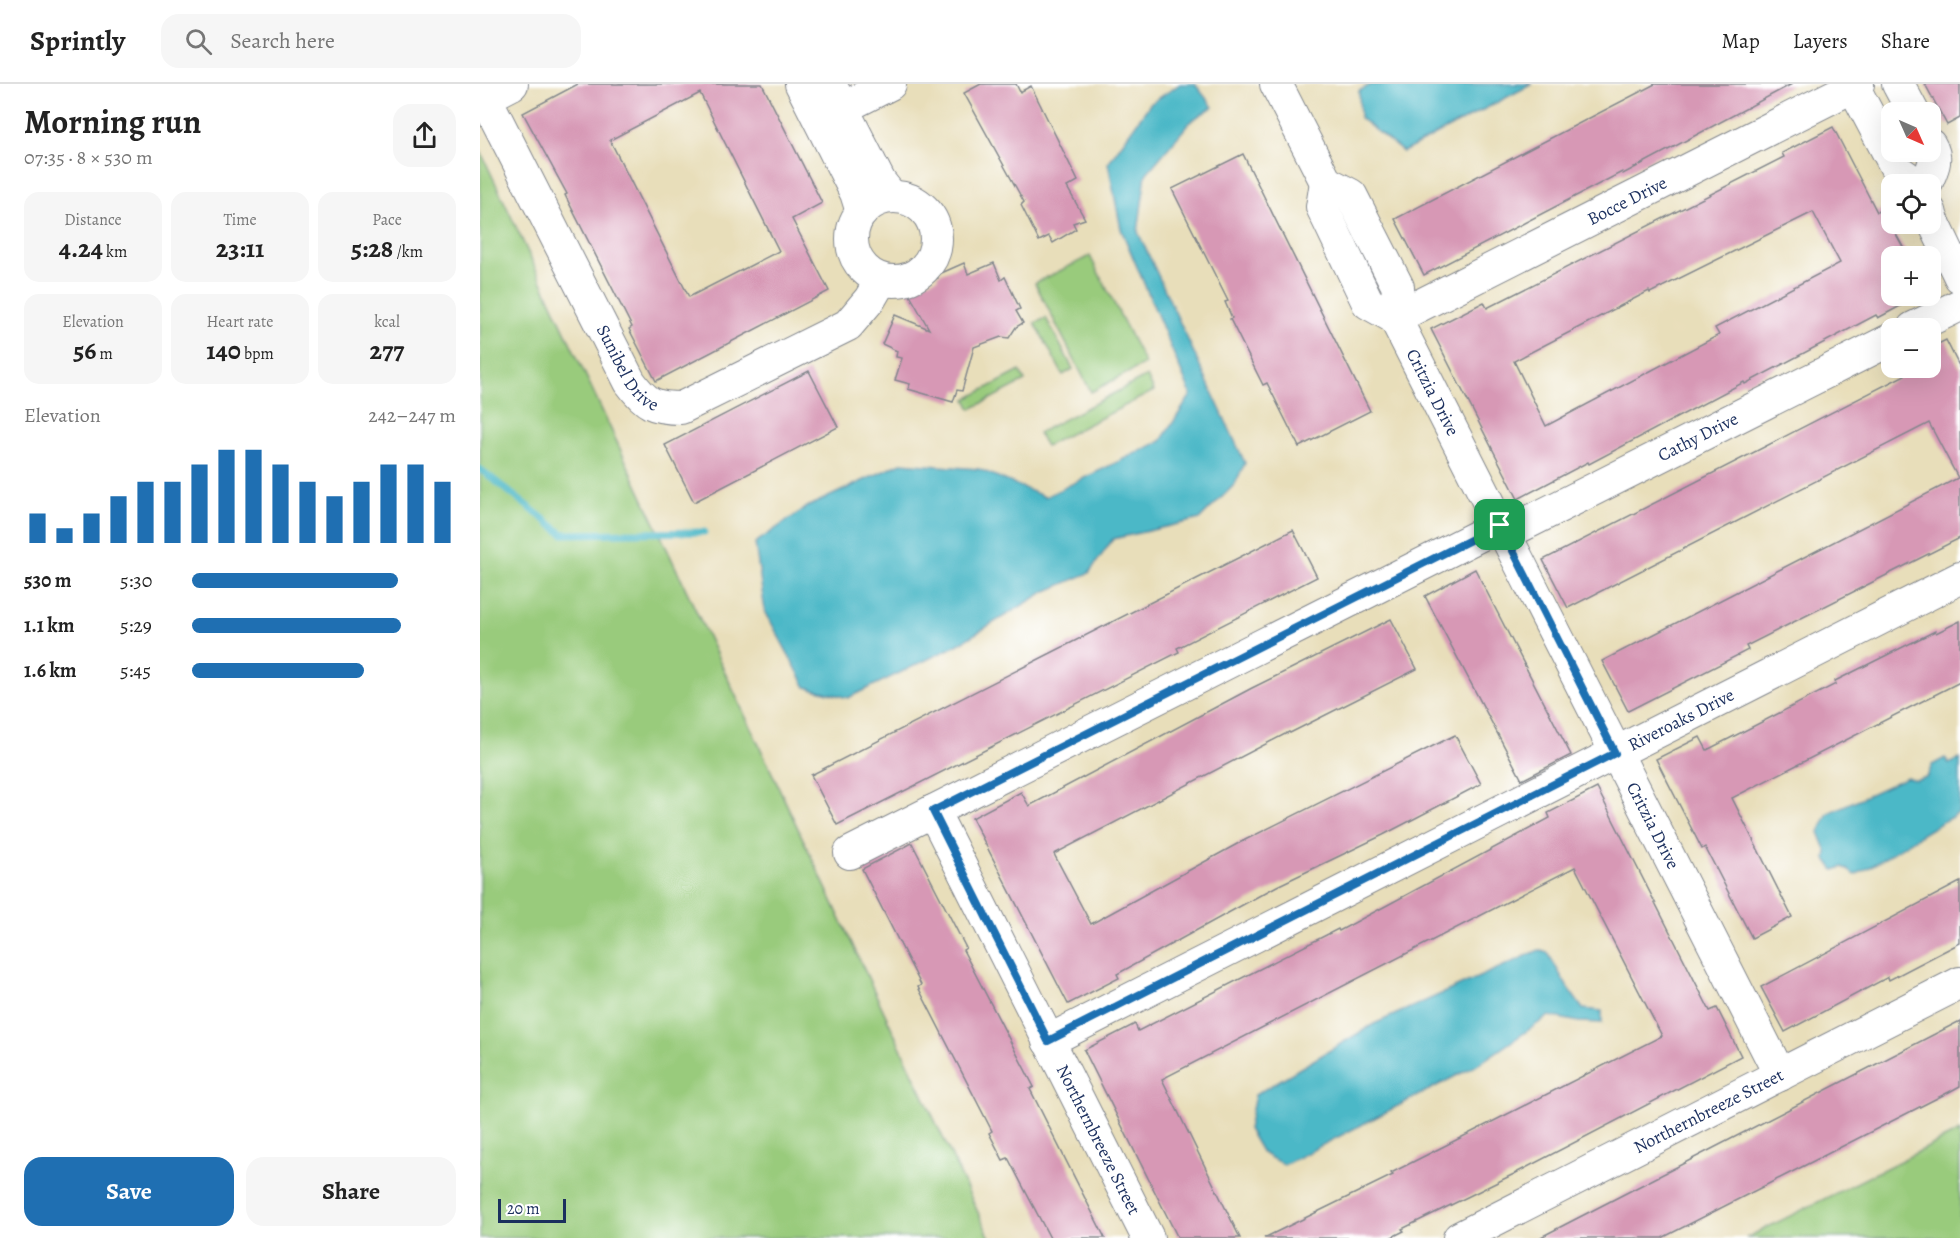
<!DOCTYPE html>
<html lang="en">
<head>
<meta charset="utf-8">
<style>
  :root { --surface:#fff; --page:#f6f6f6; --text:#222; --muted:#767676; --line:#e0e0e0; --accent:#1f6fb2 }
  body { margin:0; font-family:Alegreya,serif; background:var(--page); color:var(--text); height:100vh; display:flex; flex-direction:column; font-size:22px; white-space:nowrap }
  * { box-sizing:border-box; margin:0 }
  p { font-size:20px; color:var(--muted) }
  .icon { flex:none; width:33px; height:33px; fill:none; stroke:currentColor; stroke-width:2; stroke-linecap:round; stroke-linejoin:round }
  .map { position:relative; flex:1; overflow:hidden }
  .drawer { display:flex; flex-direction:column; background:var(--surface); width:480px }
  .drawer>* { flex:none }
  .needle { width:39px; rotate:135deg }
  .buttons { position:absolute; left:1401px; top:18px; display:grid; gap:12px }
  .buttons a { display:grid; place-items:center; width:60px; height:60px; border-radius:12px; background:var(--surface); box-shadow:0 6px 24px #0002; font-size:30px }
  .scale { position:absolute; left:18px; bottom:15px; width:68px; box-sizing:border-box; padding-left:6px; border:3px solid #1b2f5e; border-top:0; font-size:16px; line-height:21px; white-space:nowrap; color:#1b2f5e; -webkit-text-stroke:4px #fff; paint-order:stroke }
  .pin { position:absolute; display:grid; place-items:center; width:51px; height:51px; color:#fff; margin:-26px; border-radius:12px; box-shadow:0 3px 9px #0006 }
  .round { display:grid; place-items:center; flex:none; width:63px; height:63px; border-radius:18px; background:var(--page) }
  .headline { display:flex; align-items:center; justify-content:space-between; height:102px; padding:0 24px }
  h1 { font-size:33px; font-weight:700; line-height:45px }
  .stats { display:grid; grid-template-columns:repeat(3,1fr); gap:9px; height:102px; padding:6px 24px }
  .stats div { display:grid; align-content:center; border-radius:15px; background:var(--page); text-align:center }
  .stats b { font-size:26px; font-weight:700 }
  .stats small { font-size:16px; font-weight:400 }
  .stats p { font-size:16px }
  .chart { height:168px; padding:12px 24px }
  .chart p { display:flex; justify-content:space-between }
  .chart svg { width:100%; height:108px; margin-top:6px; stroke:var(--accent); stroke-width:6 }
  .action { display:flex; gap:12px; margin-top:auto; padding:12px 24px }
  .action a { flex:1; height:69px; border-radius:18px; background:var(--accent); color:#fff; font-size:24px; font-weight:700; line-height:69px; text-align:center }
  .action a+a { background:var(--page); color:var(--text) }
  ul { padding:0 24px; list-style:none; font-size:20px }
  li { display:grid; grid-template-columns:96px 72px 1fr; align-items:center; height:45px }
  li i { height:15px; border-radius:8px; background:var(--accent) }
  header { display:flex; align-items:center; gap:36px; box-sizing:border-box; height:84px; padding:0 30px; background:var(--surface); border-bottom:2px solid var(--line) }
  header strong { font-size:28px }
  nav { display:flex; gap:33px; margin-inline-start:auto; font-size:21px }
  .search { width:420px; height:54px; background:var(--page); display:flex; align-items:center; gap:15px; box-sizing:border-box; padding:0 21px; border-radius:18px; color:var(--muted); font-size:22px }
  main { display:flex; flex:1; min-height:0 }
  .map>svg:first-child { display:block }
</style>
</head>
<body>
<header>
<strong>Sprintly</strong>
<div class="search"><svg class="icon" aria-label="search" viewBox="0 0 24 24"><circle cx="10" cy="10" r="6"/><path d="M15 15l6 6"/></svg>Search here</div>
<nav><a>Map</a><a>Layers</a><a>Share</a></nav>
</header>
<main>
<section class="drawer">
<div class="headline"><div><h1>Morning run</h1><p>07:35 · 8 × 530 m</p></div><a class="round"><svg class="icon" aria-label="share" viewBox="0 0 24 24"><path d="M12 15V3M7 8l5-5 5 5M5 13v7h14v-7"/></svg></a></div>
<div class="stats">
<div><p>Distance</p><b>4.24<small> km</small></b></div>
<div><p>Time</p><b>23:11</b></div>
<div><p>Pace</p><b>5:28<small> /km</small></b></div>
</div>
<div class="stats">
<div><p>Elevation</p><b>56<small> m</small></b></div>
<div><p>Heart rate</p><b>140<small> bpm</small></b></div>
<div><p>kcal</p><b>277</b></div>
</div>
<div class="chart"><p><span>Elevation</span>242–247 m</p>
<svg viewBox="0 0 160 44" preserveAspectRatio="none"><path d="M5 44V32M15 44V38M25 44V32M35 44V25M45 44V19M55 44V19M65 44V12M75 44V6M85 44V6M95 44V12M105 44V19M115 44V25M125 44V19M135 44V12M145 44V12M155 44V19"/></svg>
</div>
<ul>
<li><b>530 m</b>5:30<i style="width:78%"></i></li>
<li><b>1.1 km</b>5:29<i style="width:79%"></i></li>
<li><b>1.6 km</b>5:45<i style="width:65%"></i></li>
</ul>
<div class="action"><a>Save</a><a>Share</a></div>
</section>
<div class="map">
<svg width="1480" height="1154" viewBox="0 0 1480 1154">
  <rect width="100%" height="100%" fill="#fff"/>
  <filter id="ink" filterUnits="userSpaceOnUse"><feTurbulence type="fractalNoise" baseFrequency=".0167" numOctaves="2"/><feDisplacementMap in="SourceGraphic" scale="12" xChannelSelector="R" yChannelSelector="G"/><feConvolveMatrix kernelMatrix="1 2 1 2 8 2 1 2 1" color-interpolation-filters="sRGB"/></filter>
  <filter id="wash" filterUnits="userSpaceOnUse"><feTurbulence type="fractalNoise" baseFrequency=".008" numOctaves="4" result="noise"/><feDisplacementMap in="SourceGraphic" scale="24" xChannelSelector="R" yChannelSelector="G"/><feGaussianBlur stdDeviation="1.35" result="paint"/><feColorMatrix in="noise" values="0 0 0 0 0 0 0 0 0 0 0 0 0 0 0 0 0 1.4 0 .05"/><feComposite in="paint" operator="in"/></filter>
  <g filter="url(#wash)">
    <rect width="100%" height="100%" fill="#e8deba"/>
    <g fill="#99cb7b" stroke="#5a7d6c" stroke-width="1.5">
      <polygon points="0,66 510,1154 0,1154"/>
      <polygon points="610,172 665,280 611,308 555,199"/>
      <polygon points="566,234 593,285 583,291 555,239"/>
      <polygon points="540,287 545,297 491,325 486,315"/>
      <polygon points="667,292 674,307 566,362 558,349"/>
      <polygon points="1480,1047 1480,1154 1266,1154"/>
    </g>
    <g fill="#4cb8c7" stroke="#347492" stroke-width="1.5">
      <polygon points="700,0 715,0 733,23 712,36 666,90 658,148 765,379 755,400 720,435 633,455 609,489 564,508 477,561 368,614 326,603 285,527 275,459 327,423 421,379 499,385 565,413 681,357 711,311 641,145 628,79 670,20"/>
      <polygon points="892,0 1052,0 923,68 880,34 879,7"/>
      <path d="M1465,674L1469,680L1480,675V729C1443,746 1411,773 1375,791L1363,783L1354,786L1346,775L1347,768L1339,748L1348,729L1427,693L1435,696L1447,693L1452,681Z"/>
      <polygon points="1059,866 1068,869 1088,904 1103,925 1122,927 1122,939 1099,938 1069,932 997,981 804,1081 782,1069 768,1045 775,1011 894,940"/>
    </g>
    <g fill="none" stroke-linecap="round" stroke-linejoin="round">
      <polyline stroke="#4cb8c7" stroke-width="7" points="0,385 83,450 224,448"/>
    </g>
    <g id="blocks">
      <g fill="#d798b5" fill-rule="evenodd">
        <path d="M98,0H282L342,119L312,135L349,207L176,297L149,245L152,243L85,111L87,110L43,29ZM220,9L299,167L209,213L130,56Z"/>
        <polygon points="501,0 536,0 540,8 551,2 598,97 587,103 605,135 593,139 596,145 573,159 569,152 559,157 541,121 544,118 484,9"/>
        <polygon points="1175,0 1312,0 1143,90 1142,88 944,191 915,135"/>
        <polygon points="1445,0 1480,0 1480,34 1467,41"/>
        <path d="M1353,43L1397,128L1402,125L1428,172H1412V212H1439L1398,234L1396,231L1265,300L1264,298L1109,380L1108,378L1038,415L951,245L1004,218L1007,224L1304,73L1302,69ZM1333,128L1360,179L1235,244L1239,251L1066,342L1034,277L1169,207L1170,209Z"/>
        <polygon points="763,70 890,327 819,363 787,299 783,301 750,235 752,234 745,218 748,217 692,105"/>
        <polygon points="484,179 488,190 514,179 521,196 525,193 540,225 536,227 543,239 536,243 529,254 521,253 494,263 482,307 477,306 473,318 428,305 430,300 415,296 422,274 416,273 417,267 402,260 415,231 449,245 427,206 458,194 457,191"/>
        <polygon points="1466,256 1480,284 1480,454 1266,562 1268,566 1148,627 1122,577 1478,394 1449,339 1088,524 1063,476 1425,291 1421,284 1450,284 1450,264"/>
        <polygon points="329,287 358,343 214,418 185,361"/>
        <polygon points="813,446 837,493 697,564 699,568 357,741 331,691"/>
        <polygon points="995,485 1091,671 1042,696 945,512"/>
        <polygon points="911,535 937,585 810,649 809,648 574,770 611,840 759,759 975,651 1001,700 903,751 797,802 637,890 639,894 588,920 492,734 541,708 549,722 772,604"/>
        <polygon points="1480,537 1480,598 1252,714 1312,833 1272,854 1225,763 1222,765 1176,675 1220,653 1227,666 1356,600 1355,597 1455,547 1456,549"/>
        <polygon points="1117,704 1230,927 1237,924 1261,972 1034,1090 922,1145 924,1147 910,1154 784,1154 913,1091 911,1089 1182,952 1095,783 682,995 760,1154 698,1154 604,966 655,940 658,947 858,845 859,847 1070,734 1068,729"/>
        <polygon points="432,759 486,864 483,866 554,1003 550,1005 625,1154 570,1154 528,1074 523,1076 509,1049 512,1047 438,903 441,901 382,785"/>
        <polygon points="1480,798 1480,859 1409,896 1408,893 1305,948 1281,903"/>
        <polygon points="1480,937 1480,1002 1469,1008 1182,1154 1059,1154"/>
      </g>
    </g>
  </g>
  <g filter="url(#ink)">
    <use href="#blocks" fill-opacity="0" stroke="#82868c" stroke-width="1.5"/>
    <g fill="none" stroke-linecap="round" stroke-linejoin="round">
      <g stroke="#82868c" stroke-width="34">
        <g id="minor">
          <polyline points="321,0 376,109 382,128"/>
          <polyline points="350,0 400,98 412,113"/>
          <path id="s1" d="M796,0L846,98L871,111L918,203L915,234L1300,991"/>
          <polyline points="1372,0 1418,87 1431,96 1446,100"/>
          <polyline points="1418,0 1433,28"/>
          <path id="s2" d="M0,3L150,298C166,320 174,324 201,324L368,241L390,215L401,196"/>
          <polyline points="5,14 32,0"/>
          <polyline points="345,33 410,0"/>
          <polyline points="846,98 842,123 888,219 915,234"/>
          <path d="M1446,100C1452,85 1459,76 1450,61"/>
          <circle cx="414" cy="155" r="42"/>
          <polyline points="1450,127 1452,135 1480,193"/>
          <path id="s3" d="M915,234L1378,0"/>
          <polyline points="1433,244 1480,221"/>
          <path id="s4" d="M1025,450L1412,255"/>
          <path id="s5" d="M453,727L668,1154"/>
          <polyline points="370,769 1020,441"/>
          <path id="s6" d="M568,957L1480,494"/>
          <path id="s7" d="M979,1154L1480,899"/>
        </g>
      </g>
      <use href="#minor" stroke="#fff" stroke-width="32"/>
    </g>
  </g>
  <g fill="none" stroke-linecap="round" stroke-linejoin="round" filter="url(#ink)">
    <g stroke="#fff" stroke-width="12">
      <polygon id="route" points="1020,441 1135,669 568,957 453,727"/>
    </g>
    <use href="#route" stroke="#1f6fb2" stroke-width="8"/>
  </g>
  <g text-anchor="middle" stroke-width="5" stroke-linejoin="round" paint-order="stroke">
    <g font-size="18" fill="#1b2f5e" stroke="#fff">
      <text dy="6" stroke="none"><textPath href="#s3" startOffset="260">Bocce Drive</textPath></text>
      <text dy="6" stroke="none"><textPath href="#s2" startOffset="318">Sunibel Drive</textPath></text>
      <text dy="6" stroke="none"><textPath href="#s1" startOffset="356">Critzia Drive</textPath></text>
      <text dy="6" stroke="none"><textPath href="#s4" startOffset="216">Cathy Drive</textPath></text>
      <text dy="6" stroke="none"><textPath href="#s6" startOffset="710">Riveroaks Drive</textPath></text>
      <text dy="6" stroke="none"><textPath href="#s1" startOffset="842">Critzia Drive</textPath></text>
      <text dy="6" stroke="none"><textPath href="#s7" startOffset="280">Northernbreeze Street</textPath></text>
      <text dy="6" stroke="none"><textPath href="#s5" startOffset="368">Northernbreeze Street</textPath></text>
    </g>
  </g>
</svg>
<div class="buttons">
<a><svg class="needle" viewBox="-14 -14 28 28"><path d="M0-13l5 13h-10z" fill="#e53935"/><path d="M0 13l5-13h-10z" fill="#767676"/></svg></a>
<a><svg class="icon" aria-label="locate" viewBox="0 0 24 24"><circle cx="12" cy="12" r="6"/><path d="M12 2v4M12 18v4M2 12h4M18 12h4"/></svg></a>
<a>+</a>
<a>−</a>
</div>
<div class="scale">20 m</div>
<div class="pin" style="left:1020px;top:441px;background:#1e9e55"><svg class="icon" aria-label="arrive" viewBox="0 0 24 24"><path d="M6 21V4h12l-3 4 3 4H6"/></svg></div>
</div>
</main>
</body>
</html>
